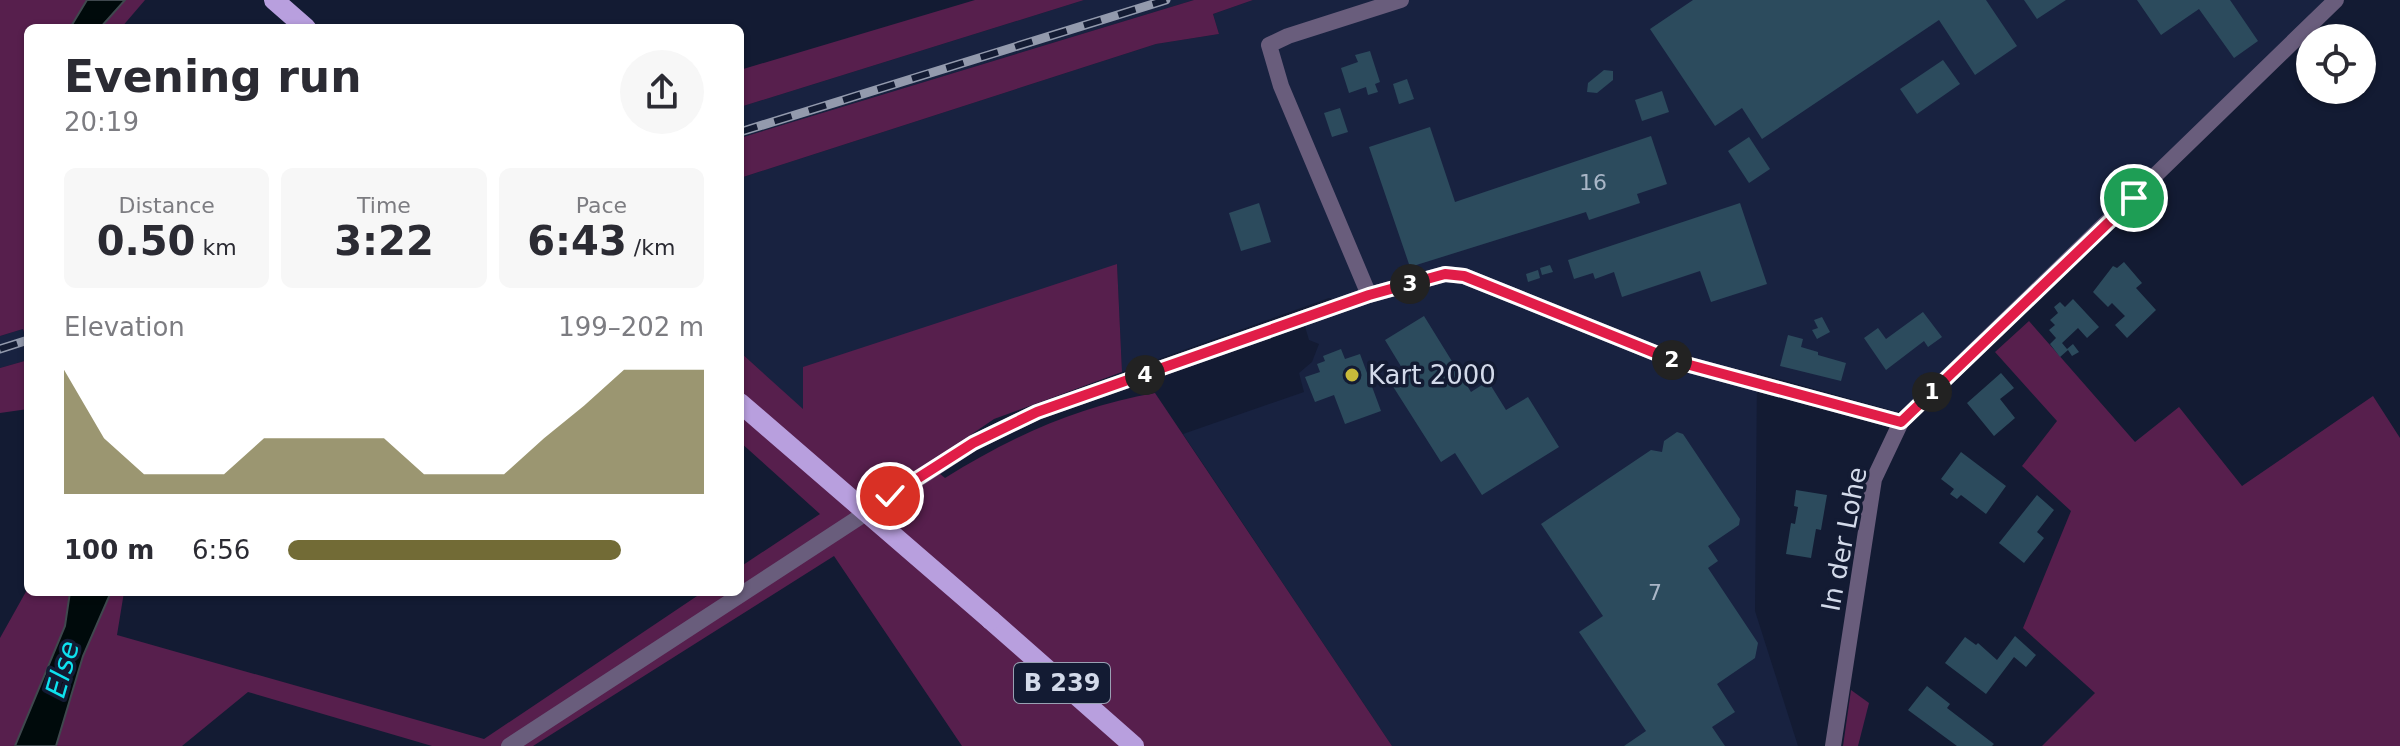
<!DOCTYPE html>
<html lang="en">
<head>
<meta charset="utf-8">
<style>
  :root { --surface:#fff; --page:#f7f7f7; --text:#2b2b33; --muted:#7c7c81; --accent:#726b36 }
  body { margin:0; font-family:"DejaVu Sans",sans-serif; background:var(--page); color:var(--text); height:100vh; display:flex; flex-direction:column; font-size:30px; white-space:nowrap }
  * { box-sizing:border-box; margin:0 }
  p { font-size:26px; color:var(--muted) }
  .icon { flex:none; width:44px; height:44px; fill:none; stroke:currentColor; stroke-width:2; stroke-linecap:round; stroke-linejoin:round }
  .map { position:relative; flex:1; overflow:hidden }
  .details { position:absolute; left:24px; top:24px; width:720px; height:572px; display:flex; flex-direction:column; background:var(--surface); border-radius:12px; box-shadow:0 2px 6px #0004 }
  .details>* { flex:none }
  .buttons { position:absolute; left:2296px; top:24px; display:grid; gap:16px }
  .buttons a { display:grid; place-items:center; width:80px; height:80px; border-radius:50%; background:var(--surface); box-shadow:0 2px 6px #0004; font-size:40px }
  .pin { position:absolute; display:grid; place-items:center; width:68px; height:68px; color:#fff; margin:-34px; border:4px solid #fff; border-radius:50%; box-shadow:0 2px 8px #0007 }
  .km { position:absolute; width:40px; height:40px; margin:-20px; border-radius:50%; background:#222; color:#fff; font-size:22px; line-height:40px; text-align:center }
  .round { display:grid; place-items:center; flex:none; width:84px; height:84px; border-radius:42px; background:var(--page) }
  .overview { display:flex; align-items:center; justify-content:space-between; height:136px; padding:0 40px }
  h1 { font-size:44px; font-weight:600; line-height:60px }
  .metrics { display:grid; grid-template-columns:repeat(3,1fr); gap:12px; height:136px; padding:8px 40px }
  .metrics div { display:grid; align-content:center; border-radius:12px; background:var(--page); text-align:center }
  .metrics b { font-size:40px; font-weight:600 }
  .metrics small { font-size:22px; font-weight:400 }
  .metrics p { font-size:22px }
  .chart { height:224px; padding:16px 40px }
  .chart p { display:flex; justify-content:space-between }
  .chart svg { width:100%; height:144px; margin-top:8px; fill:var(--accent); opacity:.7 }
  ul { padding:0 40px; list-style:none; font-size:26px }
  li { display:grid; grid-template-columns:128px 96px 1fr; align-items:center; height:60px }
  li i { height:20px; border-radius:10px; background:var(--accent) }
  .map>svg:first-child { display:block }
</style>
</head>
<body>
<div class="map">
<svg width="2400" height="746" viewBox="0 0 2400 746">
  <rect width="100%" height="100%" fill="#131b33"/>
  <g fill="#182240">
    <polygon points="1084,0 1194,0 740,138 740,107"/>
    <polygon points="1253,0 2326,0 1908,408 1897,412 1757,373 1755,611 1798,746 1392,746 1183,434 1304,392 1299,373 1312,362 1319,344 1309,340 1304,323 1352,306 1329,298 1122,372 1117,265 803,410 740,352 740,178 1156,44 1219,34 1213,14"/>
    <polygon points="23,329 28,345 28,360 0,368 0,336"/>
  </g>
  <g fill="#571f4d">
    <polygon points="0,0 87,0 70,28 28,28 28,345 23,329 0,336"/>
    <polygon points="125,0 145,0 121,28 100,28"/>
    <polygon points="975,0 1084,0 740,107 740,70"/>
    <polygon points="1194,0 1253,0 1213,14 1219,34 1156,44 740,178 740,138"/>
    <path d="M1117,264L1122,372L994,419L928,464L945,478C1010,437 1079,406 1155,393L1392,746H962L834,556L533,746H432L248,692L182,746H56L83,656L111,592H124L117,635L484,739L703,592H740V567L820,514L740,442V352L803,409V367Z"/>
    <polygon points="2029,321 2135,442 2179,407 2242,486 2373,396 2400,438 2400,746 2042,746 2095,693 2023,628 2071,511 2022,466 2057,421 1995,352"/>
    <polygon points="28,360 28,409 0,413 0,368"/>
    <polygon points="28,588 28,592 70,592 65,626 15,746 0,746 0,638"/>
    <polygon points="1851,690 1869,703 1858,746 1843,746"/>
  </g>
  <g fill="#000a0b" stroke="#3f484e" stroke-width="2">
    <polygon points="87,0 125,0 100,28 70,28"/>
    <polygon points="70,592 111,592 83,656 56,746 15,746 65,626"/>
  </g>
  <g fill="#2c4b5d">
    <polygon points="1693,0 1986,0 2017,46 1975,75 1939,20 1762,139 1742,108 1715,126 1650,29"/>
    <polygon points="2024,0 2066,0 2037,19"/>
    <polygon points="2137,0 2230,0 2258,41 2234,58 2199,9 2161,35"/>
    <polygon points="1370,51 1380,82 1375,84 1378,92 1368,95 1366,87 1349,93 1341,68 1358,62 1355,55"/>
    <polygon points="1943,60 1960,84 1917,114 1900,89"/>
    <polygon points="1604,70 1613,71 1613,80 1597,93 1587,92 1588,83"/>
    <polygon points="1407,79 1414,99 1399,104 1393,84"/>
    <polygon points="1662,91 1669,112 1642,121 1635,100"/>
    <polygon points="1340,108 1348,132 1332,137 1324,113"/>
    <polygon points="1430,127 1455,202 1651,136 1667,184 1637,194 1640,203 1589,220 1586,212 1410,267 1369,147"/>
    <polygon points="1749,137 1770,169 1749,183 1728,151"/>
    <polygon points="1259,203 1271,242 1241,251 1229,213"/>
    <polygon points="1740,203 1767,284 1711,302 1700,271 1622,297 1614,272 1595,279 1593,273 1574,279 1568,260"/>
    <polygon points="2124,262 2142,283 2136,288 2156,310 2127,338 2115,325 2125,316 2112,303 2108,307 2093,292 2113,266 2117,268"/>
    <polygon points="1550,265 1553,272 1542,275 1540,268"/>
    <polygon points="1538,270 1540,278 1528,282 1526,274"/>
    <polygon points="2073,299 2099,327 2087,338 2078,328 2062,343 2067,349 2073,344 2079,352 2072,356 2068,350 2060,357 2050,344 2056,338 2049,330 2055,325 2050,320 2058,313 2054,307 2060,302 2065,307"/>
    <polygon points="1923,312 1942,337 1928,347 1924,341 1886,370 1864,338 1878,328 1886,339"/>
    <polygon points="1424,316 1471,392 1488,381 1506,410 1528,397 1559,447 1482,495 1455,453 1441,462 1387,377 1402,368 1385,340"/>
    <polygon points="1822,317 1830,332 1817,339 1812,330 1818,328 1814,320"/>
    <polygon points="1788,335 1803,339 1801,347 1818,352 1818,355 1846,363 1841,381 1780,366"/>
    <polygon points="1341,349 1345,359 1360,354 1381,411 1345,424 1334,395 1315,402 1305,377 1320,372 1317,364 1325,361 1323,356"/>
    <polygon points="2001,373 2014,388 2000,399 2015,418 1994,436 1967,403"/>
    <polygon points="1677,432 1683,434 1740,519 1739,525 1708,546 1718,561 1708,568 1758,643 1755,658 1717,684 1735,712 1712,727 1725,746 1624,746 1646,731 1579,632 1603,616 1541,524 1651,450 1662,452 1664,441"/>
    <polygon points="1961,452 2006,486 1986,514 1961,495 1957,499 1950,494 1954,489 1941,479"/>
    <polygon points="1796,490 1827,495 1821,530 1816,529 1811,558 1786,554 1791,523 1795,524 1798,507 1794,506"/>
    <polygon points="2037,495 2054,510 2037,532 2044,538 2024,563 1999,543"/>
    <polygon points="2015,636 2036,655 2026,667 2014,657 1986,694 1945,663 1965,637 1976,645 1978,643 1997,660"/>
    <polygon points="1927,686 1950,704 1947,708 1994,744 1992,746 1957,746 1908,710"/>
  </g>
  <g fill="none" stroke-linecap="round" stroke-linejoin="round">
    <g stroke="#695d7c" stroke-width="16">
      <polyline points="1369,295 1281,86 1269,45 1288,36 1401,0"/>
      <polyline points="509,746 973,443 1037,412 1369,295 1445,274 1464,276 1675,361 1901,422"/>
      <polyline points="1833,746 1874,479 1901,422 2336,0"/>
    </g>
    <g stroke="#b89fde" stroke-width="20">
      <polyline points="274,0 306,28"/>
      <polyline points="991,620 1134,746"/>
    </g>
    <g stroke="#939aad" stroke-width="9">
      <g id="rail">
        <polyline points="740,132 1166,0"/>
        <polyline points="0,349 28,340"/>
      </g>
    </g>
    <use href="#rail" stroke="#131b33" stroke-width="6" stroke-dasharray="18" stroke-linecap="butt"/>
    <polyline stroke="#b89fde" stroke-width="20" points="740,403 991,620"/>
  </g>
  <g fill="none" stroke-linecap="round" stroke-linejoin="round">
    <g stroke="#fff" stroke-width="16">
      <polyline id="route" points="890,496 973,443 1037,412 1369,295 1445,274 1464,276 1675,361 1901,422 2134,198"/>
    </g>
    <use href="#route" stroke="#e11d48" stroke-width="10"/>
  </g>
  <circle fill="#c9ba3a" stroke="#131b33" stroke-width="3" cx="1352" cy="375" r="8"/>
  <g text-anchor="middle" stroke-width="7" stroke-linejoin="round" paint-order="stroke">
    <g font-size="22" fill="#a9b6c7">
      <text x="1593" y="190">16</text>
      <text x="1655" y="600">7</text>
    </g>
    <rect fill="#131b33" stroke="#99a1b3" stroke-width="2" x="1014" y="663" width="96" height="40" rx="6"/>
    <g font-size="24" font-weight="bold" fill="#d3daea">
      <text x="1062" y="691">B 239</text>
    </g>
    <g font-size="26" fill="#d3daea" stroke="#131b33" text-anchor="start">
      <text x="1368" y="384">Kart 2000</text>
    </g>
    <g font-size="26" fill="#d3daea" stroke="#131b33">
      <text transform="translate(1844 539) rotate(-79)" y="9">In der Lohe</text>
    </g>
    <g font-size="28" font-style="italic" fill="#0ee2ef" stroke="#131b33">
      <text transform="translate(62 669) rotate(-74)" y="10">Else</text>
    </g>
  </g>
</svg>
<div class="buttons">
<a><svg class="icon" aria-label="locate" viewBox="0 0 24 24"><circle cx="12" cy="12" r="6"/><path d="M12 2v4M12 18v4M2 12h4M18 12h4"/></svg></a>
</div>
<div class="pin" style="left:2134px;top:198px;background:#1e9e55"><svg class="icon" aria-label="arrive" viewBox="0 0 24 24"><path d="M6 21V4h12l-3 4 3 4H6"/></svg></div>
<div class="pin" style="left:890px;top:496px;background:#d93025"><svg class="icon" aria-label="check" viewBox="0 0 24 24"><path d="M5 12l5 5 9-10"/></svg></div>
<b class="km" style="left:1932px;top:392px">1</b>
<b class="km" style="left:1672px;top:360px">2</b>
<b class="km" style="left:1410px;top:284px">3</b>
<b class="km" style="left:1145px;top:375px">4</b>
<section class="details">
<div class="overview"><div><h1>Evening run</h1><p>20:19</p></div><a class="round"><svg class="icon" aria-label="share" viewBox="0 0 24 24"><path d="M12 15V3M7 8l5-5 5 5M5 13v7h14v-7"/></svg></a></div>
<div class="metrics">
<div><p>Distance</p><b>0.50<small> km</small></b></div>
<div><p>Time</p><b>3:22</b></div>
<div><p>Pace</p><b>6:43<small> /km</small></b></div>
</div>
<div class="chart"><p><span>Elevation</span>199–202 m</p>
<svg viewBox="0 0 160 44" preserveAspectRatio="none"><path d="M0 44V6L10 27L20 38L30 38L40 38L50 27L60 27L70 27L80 27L90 38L100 38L110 38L120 27L130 17L140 6L150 6L160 6V44z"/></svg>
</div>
<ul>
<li><b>100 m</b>6:56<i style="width:80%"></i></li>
</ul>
</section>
</div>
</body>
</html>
